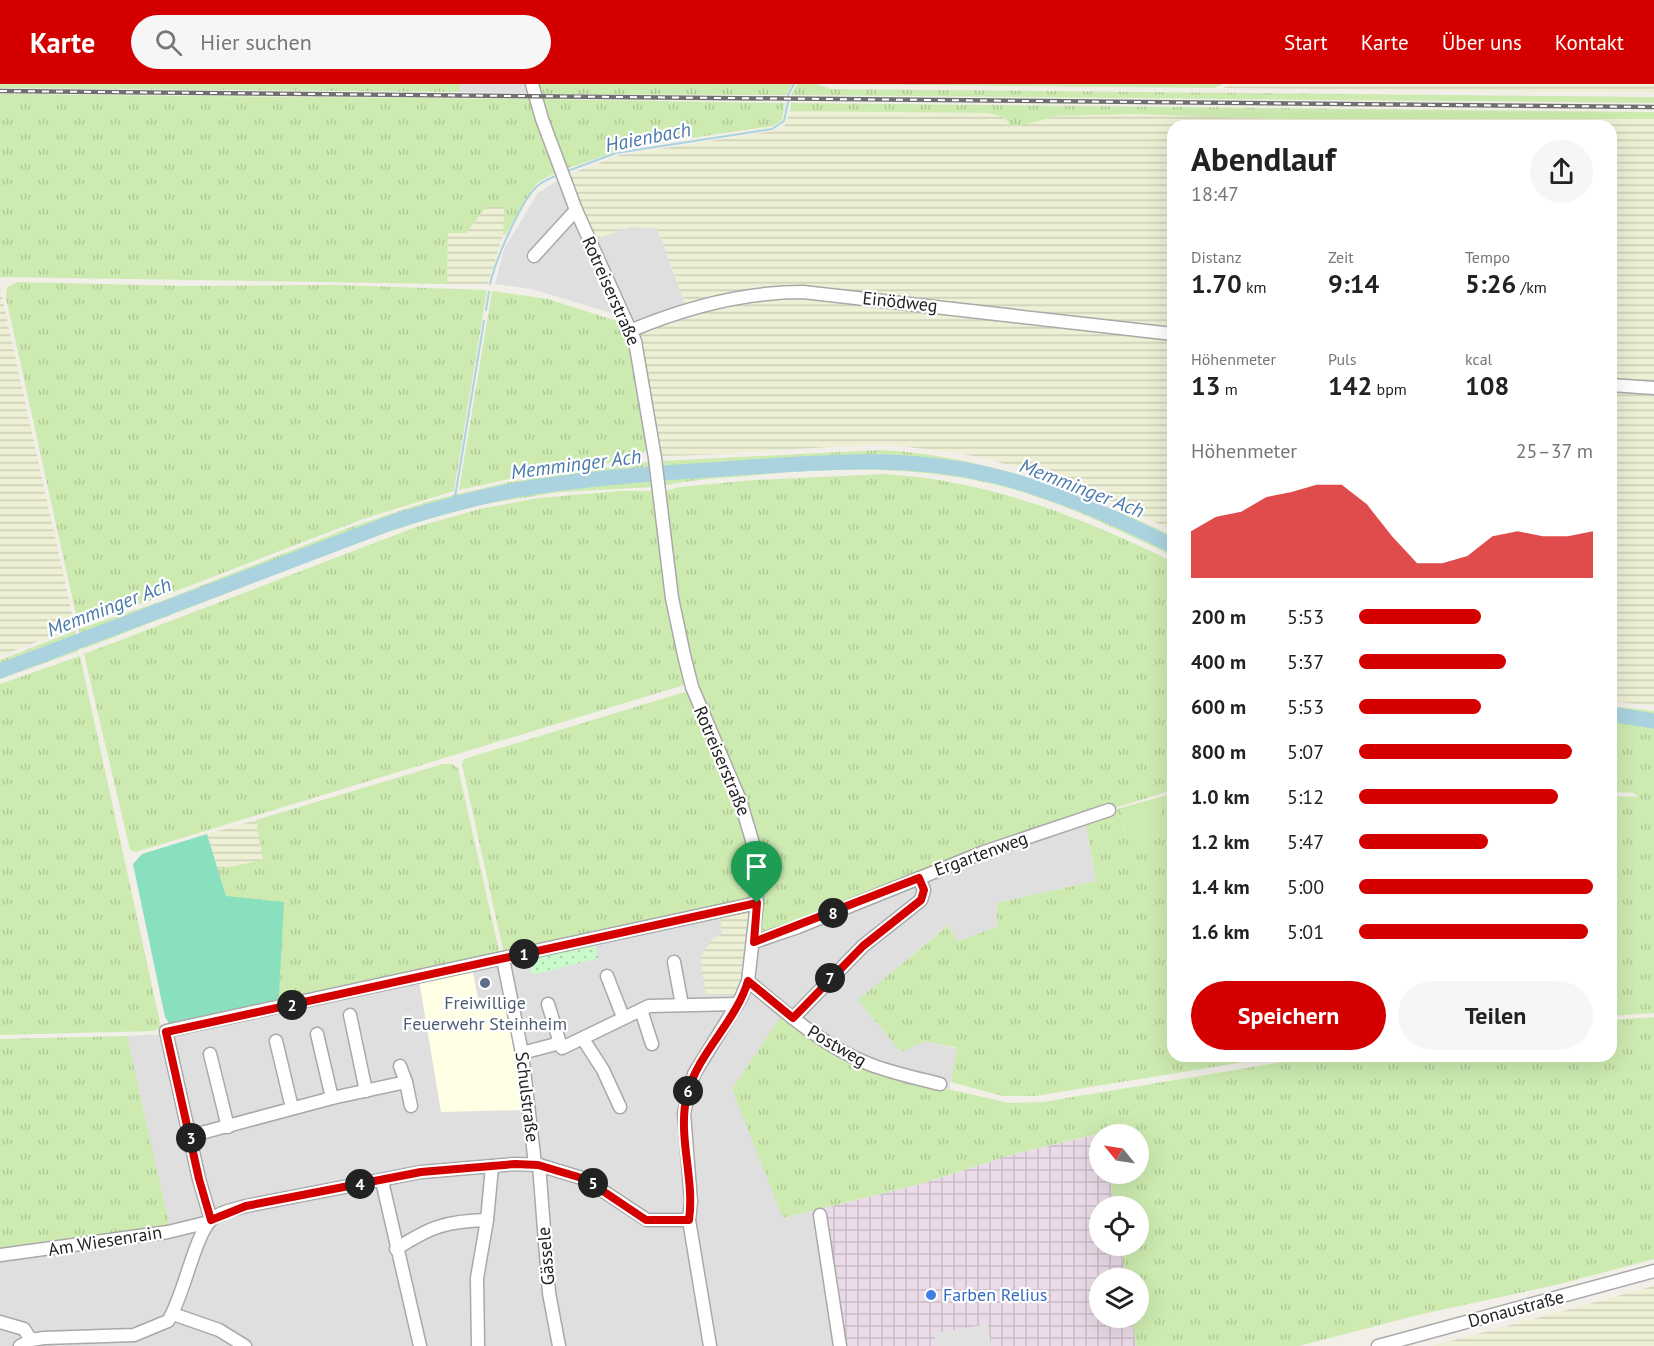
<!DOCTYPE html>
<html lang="de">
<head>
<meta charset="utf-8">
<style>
  :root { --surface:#fff; --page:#f6f6f6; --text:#222; --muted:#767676; --accent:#d40000 }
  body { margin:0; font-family:"PT Sans",sans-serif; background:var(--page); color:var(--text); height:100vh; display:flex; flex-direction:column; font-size:22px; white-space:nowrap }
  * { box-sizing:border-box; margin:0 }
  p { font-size:20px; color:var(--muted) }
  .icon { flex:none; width:33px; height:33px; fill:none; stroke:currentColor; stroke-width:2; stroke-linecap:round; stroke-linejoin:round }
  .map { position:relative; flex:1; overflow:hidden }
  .panel { position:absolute; left:1167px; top:36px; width:450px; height:942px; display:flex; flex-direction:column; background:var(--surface); border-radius:18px; box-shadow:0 6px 24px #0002 }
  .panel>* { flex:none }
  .needle { width:39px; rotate:300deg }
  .buttons { position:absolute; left:1089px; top:1040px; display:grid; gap:12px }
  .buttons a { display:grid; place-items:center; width:60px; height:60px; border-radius:50%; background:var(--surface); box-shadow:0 6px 24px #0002; font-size:30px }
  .pin { position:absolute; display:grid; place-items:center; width:51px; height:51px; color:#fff; margin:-62px -26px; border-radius:50% 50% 50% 0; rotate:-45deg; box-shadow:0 0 6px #0007 }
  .pin .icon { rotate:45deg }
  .km { position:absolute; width:30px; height:30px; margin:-15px; border-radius:50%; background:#222; color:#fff; font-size:16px; line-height:30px; text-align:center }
  .round { display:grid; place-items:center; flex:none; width:63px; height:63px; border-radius:32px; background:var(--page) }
  .overview { display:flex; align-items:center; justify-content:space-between; height:102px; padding:0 24px }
  h1 { font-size:33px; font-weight:800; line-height:45px }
  .stats { display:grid; grid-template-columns:repeat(3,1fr); gap:9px; height:102px; padding:6px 24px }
  .stats div { display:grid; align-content:center }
  .stats b { font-size:26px; font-weight:800 }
  .stats small { font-size:16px; font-weight:400 }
  .stats p { font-size:16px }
  .chart { height:168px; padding:12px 24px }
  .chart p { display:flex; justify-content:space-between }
  .chart svg { width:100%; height:108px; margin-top:6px; fill:var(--accent); opacity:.7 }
  .primary-button { display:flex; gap:12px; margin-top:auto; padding:12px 24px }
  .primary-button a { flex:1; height:69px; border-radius:36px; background:var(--accent); color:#fff; font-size:24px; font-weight:800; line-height:69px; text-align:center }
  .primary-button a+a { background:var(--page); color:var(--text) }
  ul { padding:0 24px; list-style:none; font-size:20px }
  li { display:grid; grid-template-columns:96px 72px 1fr; align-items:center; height:45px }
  li i { height:15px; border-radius:8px; background:var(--accent) }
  header { display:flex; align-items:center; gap:36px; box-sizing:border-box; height:84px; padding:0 30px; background:var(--accent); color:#fff }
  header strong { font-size:28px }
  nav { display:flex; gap:33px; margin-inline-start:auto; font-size:21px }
  .search { width:420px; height:54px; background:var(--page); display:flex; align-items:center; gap:15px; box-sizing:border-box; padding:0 21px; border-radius:33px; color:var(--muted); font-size:22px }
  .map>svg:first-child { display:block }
</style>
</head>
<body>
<header>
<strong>Karte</strong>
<div class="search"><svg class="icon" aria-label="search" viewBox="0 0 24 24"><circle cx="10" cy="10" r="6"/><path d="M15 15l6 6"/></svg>Hier suchen</div>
<nav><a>Start</a><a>Karte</a><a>Über uns</a><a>Kontakt</a></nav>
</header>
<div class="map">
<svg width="1654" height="1262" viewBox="0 0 1654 1262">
  <defs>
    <pattern id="industrial-grid" width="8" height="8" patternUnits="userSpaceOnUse" patternTransform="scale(1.5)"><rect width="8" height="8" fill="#ebdbe8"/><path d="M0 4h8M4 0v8" fill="none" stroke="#c9bcc7"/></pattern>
    <pattern id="farmland-rules" width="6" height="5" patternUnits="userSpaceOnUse" patternTransform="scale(1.5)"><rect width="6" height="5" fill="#eef0d5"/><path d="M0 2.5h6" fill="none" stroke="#ccceb7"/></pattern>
    <pattern id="grass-tufts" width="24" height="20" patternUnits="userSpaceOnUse" patternTransform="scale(1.5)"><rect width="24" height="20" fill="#cdebb0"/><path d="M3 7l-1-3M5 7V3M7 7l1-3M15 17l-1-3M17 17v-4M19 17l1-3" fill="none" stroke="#b0c997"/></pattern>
    <pattern id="park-dots" width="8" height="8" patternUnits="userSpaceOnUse" patternTransform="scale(1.5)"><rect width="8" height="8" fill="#c8facc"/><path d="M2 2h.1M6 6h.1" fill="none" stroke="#acd6af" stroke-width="1.8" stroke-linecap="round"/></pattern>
  </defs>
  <rect width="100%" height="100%" fill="#f2efe9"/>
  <g fill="#e0dfdf">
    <polygon points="460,0 528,0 530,9 460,8"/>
    <polygon points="558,96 583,158 630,143 657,144 686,222 636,240 628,225 611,229 532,205 495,200 504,165 538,109"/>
    <polygon points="1085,736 1096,797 996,819 998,842 957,858 948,841 859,916 901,968 925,957 958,965 949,1005 884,989 783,1134 824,1124 845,1262 0,1262 0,1168 169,1143 127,952 167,950 765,818 823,835"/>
  </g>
  <polygon fill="url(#industrial-grid)" points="1103,1049 1100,1050 1100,1089 1109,1089 1114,1122 1100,1122 1100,1161 1120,1161 1126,1194 1100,1194 1100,1233 1132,1233 1136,1262 845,1262 824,1124 921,1100 1014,1070"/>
  <polygon fill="#ffffe5" points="472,884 479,919 509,913 525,1026 441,1028 419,896"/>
  <g fill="url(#farmland-rules)">
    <polygon points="1228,0 1654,0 1654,9 1224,4"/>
    <polygon points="790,27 988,29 1003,33 1007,38 1019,42 1056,32 1133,30 1287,35 1654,35 1654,302 1611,299 1611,42 1173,42 1173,248 809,206 686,222 657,144 630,143 596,155 567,91 620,71 773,47 785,41"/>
    <polygon points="486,123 504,123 503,151 488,200 447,200 448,149 466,149"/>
    <polygon points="0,204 74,539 69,545 0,572"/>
    <polygon points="791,212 1173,253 1173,447 1100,412 1033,388 979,373 950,368 891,361 860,361 704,371 658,372 639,254 642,247 716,221"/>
    <polygon points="1611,304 1654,307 1654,622 1611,617"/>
    <polygon points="256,736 263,776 218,785 207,750"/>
    <polygon points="748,826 751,853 739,911 706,911 700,874 711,857 722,849 720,830"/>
    <polygon points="1654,1202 1654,1262 1432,1262 1545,1232"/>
  </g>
  <g fill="url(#grass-tufts)">
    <polygon points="0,0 460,0 460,8 0,4"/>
    <polygon points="537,0 792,0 786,11 778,11 538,10"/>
    <polygon points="797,0 816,0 831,5 1654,13 1654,19 791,11"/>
    <polygon points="825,0 1223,0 1215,4"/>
    <polygon points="0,10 532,15 557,88 538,98 533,104 506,150 503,151 504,123 486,123 466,149 448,149 447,200 0,193"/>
    <polygon points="540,15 785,19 782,36 773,42 631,63 565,85"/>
    <polygon points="791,19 1654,28 1654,35 1287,35 1133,30 1056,32 1020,42 1012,42 1003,33 988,29 790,27"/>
    <polygon points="17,198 186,202 336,201 487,206 454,407 363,435 158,514 78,540 6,214 7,203"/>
    <polygon points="492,207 548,215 623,239 632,259 648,365 637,374 626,376 523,392 459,406"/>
    <path d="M882,366C986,372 1079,408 1173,452V472C1115,445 1055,414 992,400C911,381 829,384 747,392C718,394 690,396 661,402L659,377Z"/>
    <polygon points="652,377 655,403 560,408 479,421 432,434 364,456 83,565 79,545 159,518 351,443 429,417 509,398"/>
    <path d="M885,390C991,397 1079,432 1173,478V706L980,766L800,840L759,850L758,786L704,626L682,547L665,407L680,403L754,396Z"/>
    <polygon points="620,407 655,407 686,598 684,601 136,768 130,766 84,570 416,443 480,425 539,414"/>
    <polygon points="75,547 79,567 0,595 0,576"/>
    <polygon points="80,572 161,943 154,947 0,951 0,600"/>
    <polygon points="688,607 745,742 752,809 746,817 504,870 462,680 464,675"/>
    <polygon points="1611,622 1654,627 1654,929 1611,932 1611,712 1638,713 1634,709 1611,708"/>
    <polygon points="443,680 452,680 458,684 500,871 270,923 279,912 280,883 226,812 218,785 263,776 256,736"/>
    <polygon points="1173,709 1173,972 1282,972 1035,1012 1002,1012 951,998 957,964 925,957 901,968 858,916 949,841 957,858 998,842 996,819 1096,797 1085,736 1120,724 1126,755 1164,750 1160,713"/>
    <polygon points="782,931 801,945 926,1000 1009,1019 1043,1018 1318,972 1611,972 1611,936 1654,933 1654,1175 1560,1200 1418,1231 1299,1262 1136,1262 1132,1233 1138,1233 1138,1194 1126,1194 1120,1161 1138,1161 1138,1122 1114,1122 1109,1089 1138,1089 1138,1050 1102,1049 1014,1070 921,1100 783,1134 732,1005"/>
    <polygon points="127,952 170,1144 0,1168 0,955"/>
  </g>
  <polygon fill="url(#park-dots)" points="594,857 599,874 537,890 532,889 528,875"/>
  <polygon fill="#cdebb0" points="1160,713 1164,750 1126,755 1120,724"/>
  <polygon fill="#88e0be" points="207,750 226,812 284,818 279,912 274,920 170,941 165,933 133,780 142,770"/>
  <polygon fill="#e2e2e2" points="988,1240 991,1262 936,1262 934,1249"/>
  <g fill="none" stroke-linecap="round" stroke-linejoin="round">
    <g stroke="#aad3df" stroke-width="2">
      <polyline points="788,11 794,0"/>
      <polyline points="565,88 616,69 772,45 784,37 788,18"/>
      <path d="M490,200C495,178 522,112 540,100C545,96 552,94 557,91"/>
      <polyline points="486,226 489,208"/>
      <polyline points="454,419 484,237"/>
    </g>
    <g stroke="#aad3df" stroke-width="15">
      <path d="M0,587L393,438C434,425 474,414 516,406C589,393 665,389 738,384C827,378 903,371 991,391C1055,406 1115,434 1173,462"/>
      <polyline points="1611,630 1654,637"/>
    </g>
    <g stroke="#a9a9a9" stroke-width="15">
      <g id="minor">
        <polyline points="532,0 542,35 576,126 635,257 655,374 672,514 684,571 692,603 740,716 752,756 757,819 748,897 741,914 694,990 684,1029 691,1118 689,1136 710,1262"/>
        <polyline points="534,172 576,126"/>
        <path d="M632,246C687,223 743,208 803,208L1173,250"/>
        <polyline points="1611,301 1654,304"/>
        <polyline points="754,858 798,843 984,768 1109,726"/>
        <polyline points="503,875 522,969 535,1080"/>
        <polyline points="674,878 682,921"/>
        <polyline points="607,892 623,933"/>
        <path d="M748,897C785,928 823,962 869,980C892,989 916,994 940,1000"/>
        <polyline points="548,920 560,959"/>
        <polyline points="641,926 652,960"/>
        <polyline points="350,931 366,1007"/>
        <polyline points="793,934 863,862 921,816 924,806 919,794"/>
        <polyline points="317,950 332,1014"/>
        <polyline points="583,955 603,986 620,1023"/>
        <polyline points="276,957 292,1024"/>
        <polyline points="522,969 560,959 562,964 649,922 737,920"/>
        <polyline points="210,970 228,1043"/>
        <polyline points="400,982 406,998 411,1022"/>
        <polyline points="190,1052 332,1014 406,998"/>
        <polyline points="539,1081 549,1209 559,1262"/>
        <polyline points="382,1097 420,1262"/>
        <polyline points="820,1131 840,1262"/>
        <polyline points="211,1136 199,1095 166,947 757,819"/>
        <path d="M396,1165C430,1143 446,1137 487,1136"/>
        <polyline points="0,1171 168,1148 209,1138"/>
        <polyline points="173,1230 219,1246 245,1262"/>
        <polyline points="0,1238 24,1245 31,1256"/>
        <path d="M20,1262L31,1256L44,1254L134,1251L168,1237C184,1212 194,1153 211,1136C219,1128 235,1125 246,1122L421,1088L515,1080L539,1081L585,1095L647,1136H689"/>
        <polyline points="478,1262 477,1194 487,1136 492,1083"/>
        <polyline points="1378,1262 1654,1187"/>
      </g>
    </g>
    <use href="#minor" stroke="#fff" stroke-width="12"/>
    <g stroke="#707070" stroke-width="4.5">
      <polyline id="rail" points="0,7 1654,23"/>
    </g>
    <use href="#rail" stroke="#fff" stroke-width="2" stroke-dasharray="7" stroke-linecap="butt"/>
  </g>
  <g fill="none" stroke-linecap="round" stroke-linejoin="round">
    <g stroke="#fff" stroke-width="12">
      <path id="route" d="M919,794L924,806L921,816L863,862L793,934L748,897C736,938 698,968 687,1011C677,1052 695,1095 689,1136H646L585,1095L538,1081L515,1080L421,1088L246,1122L211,1136L199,1095L166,948L757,819L754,858Z"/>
    </g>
    <use href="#route" stroke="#d40000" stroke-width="8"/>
  </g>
  <circle fill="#5c6f8a" stroke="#fff" stroke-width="2" cx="485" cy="899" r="6"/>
  <circle fill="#3f7fe0" stroke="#fff" stroke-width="2" cx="931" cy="1211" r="6"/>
  <g text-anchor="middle" stroke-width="4.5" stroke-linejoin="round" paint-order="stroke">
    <g font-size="18" fill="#222" stroke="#fff">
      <text transform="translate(611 207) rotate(66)" y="6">Rotreiserstraße</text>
      <text transform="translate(900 218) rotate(6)" y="6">Einödweg</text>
      <text transform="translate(722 677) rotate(67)" y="6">Rotreiserstraße</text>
      <text transform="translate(981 770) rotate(-20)" y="6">Ergartenweg</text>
      <text transform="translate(837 962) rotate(30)" y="6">Postweg</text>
      <text transform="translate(527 1013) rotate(83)" y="6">Schulstraße</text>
      <text transform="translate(105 1157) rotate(-9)" y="6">Am Wiesenrain</text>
      <text transform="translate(546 1172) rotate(-95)" y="6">Gässele</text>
      <text transform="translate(1516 1225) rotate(-15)" y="6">Donaustraße</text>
    </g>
    <g font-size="18" fill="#4e5e75" stroke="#fff">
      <text x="485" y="925">Freiwillige<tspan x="485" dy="21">Feuerwehr Steinheim</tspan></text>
    </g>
    <g font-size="18" fill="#366cbe" stroke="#fff" text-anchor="start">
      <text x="943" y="1217">Farben Relius</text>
    </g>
    <g font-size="20" font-style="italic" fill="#4a7aab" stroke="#fff">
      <text transform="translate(648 53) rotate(-11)" y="7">Haienbach</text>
      <text transform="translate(576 380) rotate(-7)" y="7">Memminger Ach</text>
      <text transform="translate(1082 404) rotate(21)" y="7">Memminger Ach</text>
      <text transform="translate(109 523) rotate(-21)" y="7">Memminger Ach</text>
    </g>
  </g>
</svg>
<div class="buttons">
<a><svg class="needle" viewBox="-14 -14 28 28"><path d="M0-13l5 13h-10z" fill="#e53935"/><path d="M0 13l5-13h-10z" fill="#767676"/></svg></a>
<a><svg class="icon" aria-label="locate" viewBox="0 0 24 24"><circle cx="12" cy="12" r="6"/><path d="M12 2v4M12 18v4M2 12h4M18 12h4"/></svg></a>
<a><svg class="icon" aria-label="layers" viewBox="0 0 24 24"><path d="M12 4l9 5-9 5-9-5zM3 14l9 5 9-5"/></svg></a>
</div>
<div class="pin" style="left:757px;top:819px;background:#1e9e55"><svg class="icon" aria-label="arrive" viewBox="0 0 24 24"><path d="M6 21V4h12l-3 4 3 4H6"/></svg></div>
<b class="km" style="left:524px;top:870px">1</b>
<b class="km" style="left:292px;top:921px">2</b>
<b class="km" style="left:191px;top:1054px">3</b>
<b class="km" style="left:360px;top:1100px">4</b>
<b class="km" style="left:593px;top:1099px">5</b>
<b class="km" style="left:688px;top:1007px">6</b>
<b class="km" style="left:830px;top:894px">7</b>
<b class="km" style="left:833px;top:829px">8</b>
<section class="panel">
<div class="overview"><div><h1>Abendlauf</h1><p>18:47</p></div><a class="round"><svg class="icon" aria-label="share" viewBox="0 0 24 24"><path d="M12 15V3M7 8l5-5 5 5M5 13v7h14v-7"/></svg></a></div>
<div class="stats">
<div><p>Distanz</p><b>1.70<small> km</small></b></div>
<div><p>Zeit</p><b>9:14</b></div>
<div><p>Tempo</p><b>5:26<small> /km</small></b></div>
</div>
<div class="stats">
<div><p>Höhenmeter</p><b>13<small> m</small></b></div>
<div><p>Puls</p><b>142<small> bpm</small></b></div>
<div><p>kcal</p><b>108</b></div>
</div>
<div class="chart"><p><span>Höhenmeter</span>25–37 m</p>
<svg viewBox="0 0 160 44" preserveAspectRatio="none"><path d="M0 44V25L10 19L20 17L30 11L40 9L50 6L60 6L70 14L80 27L90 38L100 38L110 35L120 27L130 25L140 27L150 27L160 25V44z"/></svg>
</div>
<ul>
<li><b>200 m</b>5:53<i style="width:52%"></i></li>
<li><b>400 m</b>5:37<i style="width:63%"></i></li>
<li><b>600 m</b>5:53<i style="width:52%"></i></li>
<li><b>800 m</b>5:07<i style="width:91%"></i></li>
<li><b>1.0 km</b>5:12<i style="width:85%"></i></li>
<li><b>1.2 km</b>5:47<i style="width:55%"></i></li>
<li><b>1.4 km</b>5:00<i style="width:100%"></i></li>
<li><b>1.6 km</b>5:01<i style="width:98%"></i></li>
</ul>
<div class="primary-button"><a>Speichern</a><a>Teilen</a></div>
</section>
</div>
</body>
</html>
